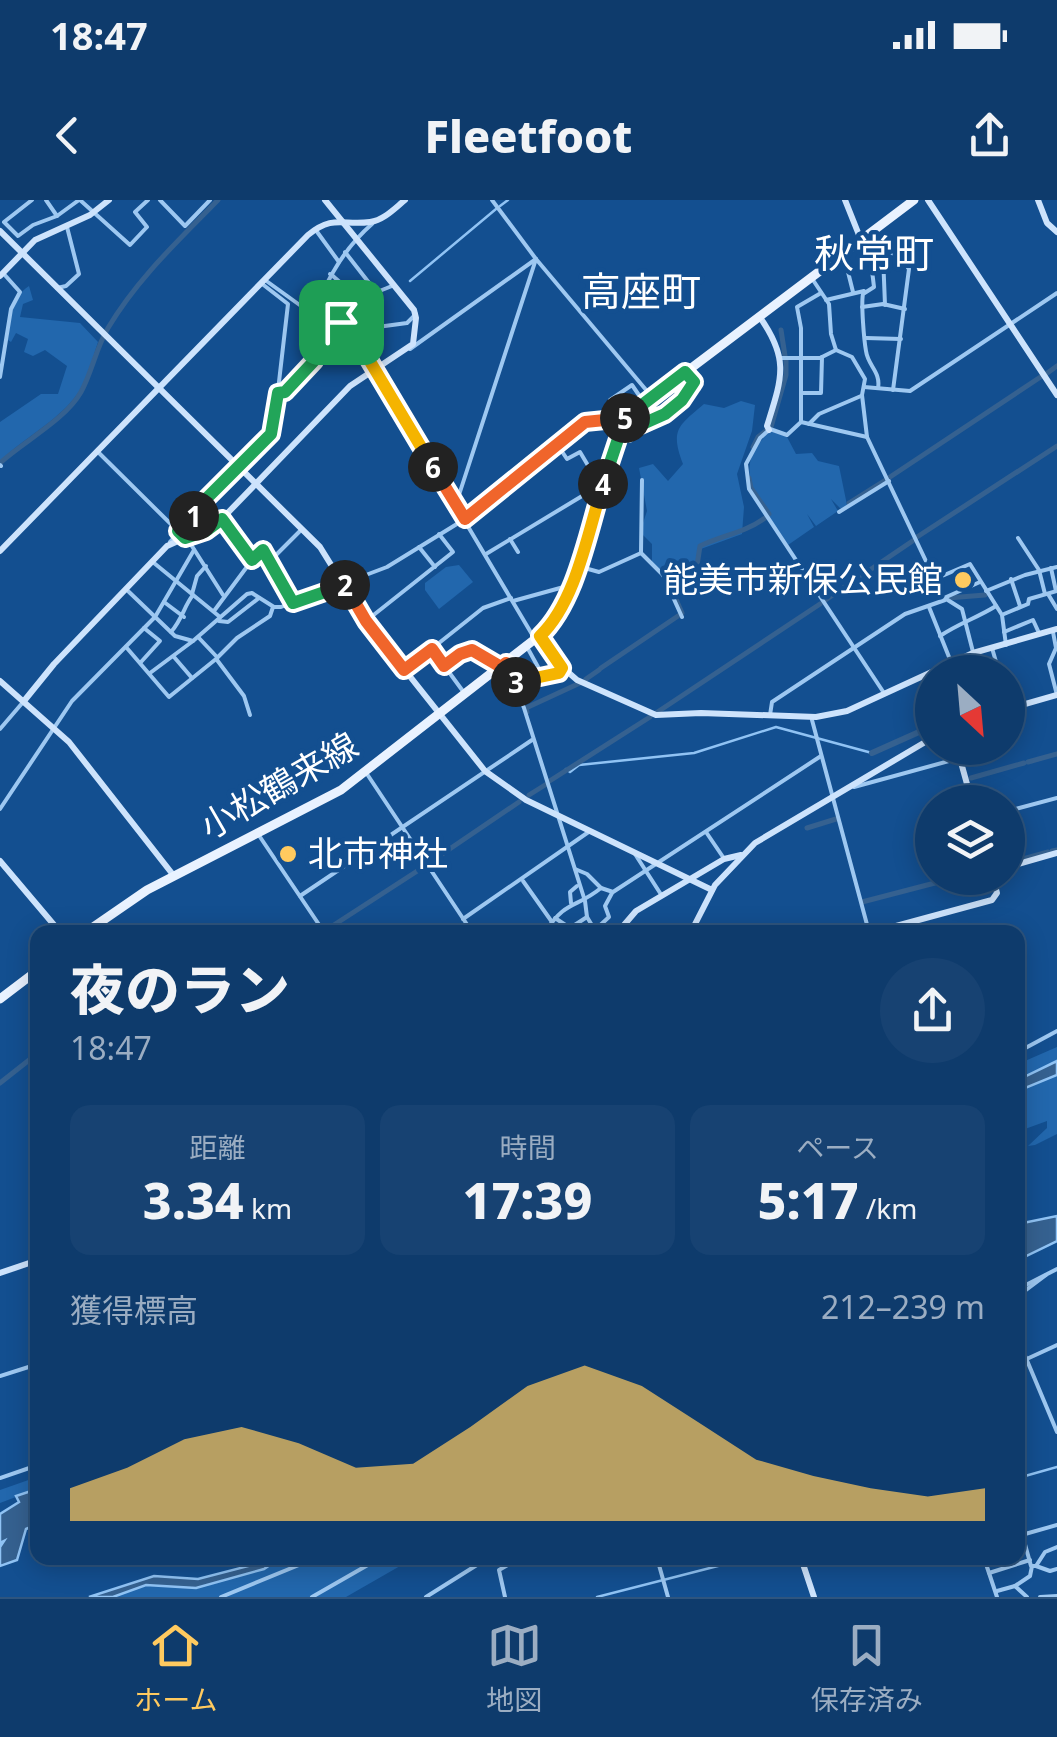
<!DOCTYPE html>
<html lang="ja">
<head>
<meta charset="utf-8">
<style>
  :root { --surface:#0e3b6c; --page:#174272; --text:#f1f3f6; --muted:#9badc2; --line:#2e557f; --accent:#ffca5f }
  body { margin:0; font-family:"Noto Sans","Noto Sans JP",sans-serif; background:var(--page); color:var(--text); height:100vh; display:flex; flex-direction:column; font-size:38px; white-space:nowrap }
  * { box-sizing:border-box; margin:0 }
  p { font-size:32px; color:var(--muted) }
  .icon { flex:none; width:55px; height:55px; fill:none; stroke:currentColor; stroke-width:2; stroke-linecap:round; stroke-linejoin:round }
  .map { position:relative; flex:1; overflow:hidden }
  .drawer { position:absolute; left:30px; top:725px; width:995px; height:640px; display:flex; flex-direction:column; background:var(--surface); border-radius:20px; box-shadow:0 5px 25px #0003,0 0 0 2px var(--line) }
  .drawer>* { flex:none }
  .needle { width:65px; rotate:154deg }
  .buttons { position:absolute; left:915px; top:455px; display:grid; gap:20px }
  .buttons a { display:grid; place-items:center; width:110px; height:110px; border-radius:50%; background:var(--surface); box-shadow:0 5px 25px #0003,0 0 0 2px var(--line); font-size:50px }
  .pin { position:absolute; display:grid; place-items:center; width:85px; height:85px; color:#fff; margin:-42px; border-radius:20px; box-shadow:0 5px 15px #0006 }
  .km { position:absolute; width:50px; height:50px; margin:-25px; border-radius:50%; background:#222; color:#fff; font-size:28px; line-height:50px; text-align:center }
  .round { display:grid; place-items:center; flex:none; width:105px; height:105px; border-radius:52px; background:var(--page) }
  .overview { display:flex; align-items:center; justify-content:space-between; height:170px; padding:0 40px }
  h1 { font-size:55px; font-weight:800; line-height:75px }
  .metrics { display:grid; grid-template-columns:repeat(3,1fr); gap:15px; height:170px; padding:10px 40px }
  .metrics div { display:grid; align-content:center; border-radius:20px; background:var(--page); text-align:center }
  .metrics b { font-size:50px; font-weight:800 }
  .metrics small { font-size:28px; font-weight:400 }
  .metrics p { font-size:28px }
  .chart { height:280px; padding:20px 40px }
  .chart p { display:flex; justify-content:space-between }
  .chart svg { width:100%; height:180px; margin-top:10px; fill:var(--accent); opacity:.7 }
  .status { display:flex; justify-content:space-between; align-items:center; height:70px; padding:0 50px; background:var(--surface); direction:ltr }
  .status svg { height:28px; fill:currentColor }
  header { display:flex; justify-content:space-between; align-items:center; height:130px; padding:0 40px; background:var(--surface); font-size:45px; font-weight:800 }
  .tab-bar { display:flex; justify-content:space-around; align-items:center; height:140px; border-top:2px solid var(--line); background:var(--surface); font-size:28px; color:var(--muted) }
  .tab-bar a { display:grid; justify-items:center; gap:5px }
  .tab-bar .on { color:var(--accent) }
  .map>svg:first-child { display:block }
</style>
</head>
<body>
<div class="status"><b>18:47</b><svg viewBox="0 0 49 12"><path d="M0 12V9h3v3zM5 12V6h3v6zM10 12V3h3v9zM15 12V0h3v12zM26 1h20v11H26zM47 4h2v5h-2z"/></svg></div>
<header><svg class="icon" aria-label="back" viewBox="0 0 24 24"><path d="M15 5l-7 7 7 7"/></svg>Fleetfoot<svg class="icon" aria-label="share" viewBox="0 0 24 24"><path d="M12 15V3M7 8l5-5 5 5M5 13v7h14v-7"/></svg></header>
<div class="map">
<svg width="1057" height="1397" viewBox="0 0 1057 1397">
  <rect width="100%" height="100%" fill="#134f90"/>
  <g fill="#2267ad">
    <path d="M29,86L33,100L23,104L20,117L80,123L98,142C93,156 90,174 82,187C64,218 26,236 0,261V222L41,194H58L67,166L45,150L33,156L24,152L28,139L16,133L11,142L8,140C10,121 11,97 29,86Z"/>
    <path d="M741,201L755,205L752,231L737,274L744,307L742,334L698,350L693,379L665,376L652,363V344L640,332L647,311L639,268L653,264L668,281L683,264C670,230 678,226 704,204L724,208Z"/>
    <path d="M771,231L787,237L796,254L812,253L818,261L839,266L847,305L841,309L831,299L838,311L816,326L807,314L814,327L788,345C763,308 725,269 771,231Z"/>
    <polygon points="459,365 473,382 439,409 425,390 425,383 446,367"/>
    <polygon points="1057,847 1057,934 1035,945 1028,946 1047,928 1047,921 1025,929 1022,905 1027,894 1018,896 1018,864"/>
    <polygon points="37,1277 37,1289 0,1303 0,1290"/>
    <polygon points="280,1358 414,1358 346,1397 114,1397 149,1385 197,1388 264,1369"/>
  </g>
  <g fill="#356190" stroke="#90c3f4" stroke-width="2.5">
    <polygon points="1057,861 1057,875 1018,891 1018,880"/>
    <polygon points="1057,1016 1057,1041 1018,1060 1018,1024"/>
    <polygon points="37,1289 37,1324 26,1329 17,1360 0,1366 0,1347 4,1341 0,1343 0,1314 19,1302 16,1296"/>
    <polygon points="269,1358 280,1358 264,1369 196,1388 146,1385 113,1397 89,1397 154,1376 198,1379 264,1362"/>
  </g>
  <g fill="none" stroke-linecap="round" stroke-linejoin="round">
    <g stroke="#90c3f4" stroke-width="2.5">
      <polyline points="500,6 508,0"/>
      <polyline points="410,81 496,9"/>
      <polyline points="566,569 570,572 579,565 694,553 776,527 872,553"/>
      <polyline points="1018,1278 1057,1267"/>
      <polyline points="597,1397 749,1358"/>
    </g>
    <g stroke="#356190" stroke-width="5">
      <polyline points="781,130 785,156"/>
      <polyline points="1046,174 1057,166"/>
      <polyline points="771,227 786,175 786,160"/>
      <polyline points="753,247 758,237 767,230"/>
      <path d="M0,263C24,241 65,220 81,192C92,172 96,148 108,128C137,79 178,41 218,0"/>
      <polyline points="890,277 1042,176"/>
      <polyline points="749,278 751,288 769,314"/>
      <polyline points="849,303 884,281"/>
      <polyline points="917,337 1057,246"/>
      <polyline points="948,398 985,395"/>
      <polyline points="824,401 914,340"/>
      <path d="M682,413L671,388L696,372L700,346C723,335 744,333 765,318"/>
      <polyline points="601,468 678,416"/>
      <polyline points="586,479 599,470"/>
      <polyline points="527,512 526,508 580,483"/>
      <polyline points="656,513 820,404"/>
      <polyline points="1028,562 1057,554"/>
      <polyline points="971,578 1024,563"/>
      <polyline points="548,582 650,517"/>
      <polyline points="529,595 545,585"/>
      <polyline points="807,628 836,619"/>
      <polyline points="1052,651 1057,650"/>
      <polyline points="429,663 519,602"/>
      <polyline points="1008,663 1048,652"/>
      <polyline points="862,702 954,678"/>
      <polyline points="323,732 425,666"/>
      <polyline points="0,883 38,853"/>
    </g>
    <polyline stroke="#356190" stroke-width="6" points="872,553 928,528 932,519"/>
    <g stroke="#9ec8f1" stroke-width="4">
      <polyline points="32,0 4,22 18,36 33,25 57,16"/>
      <polyline points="46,0 57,16 79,0"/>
      <polyline points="80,0 130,45 147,27 135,12 148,0"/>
      <polyline points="160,0 185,26 210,0"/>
      <polyline points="492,0 536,59 652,197"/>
      <path d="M372,24C349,44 334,67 322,94L344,113L341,122L362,148L533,436"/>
      <polyline points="315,29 339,62"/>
      <path d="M862,41L870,54L874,87L863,94C861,104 864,140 866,151C868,166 881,172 878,188"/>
      <polyline points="345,52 377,93"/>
      <polyline points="870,54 898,53 909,69 893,190"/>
      <polyline points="883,55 885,105"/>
      <polyline points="840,56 846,64 853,92"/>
      <path d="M330,74C337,78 366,108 371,115L369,128L352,131"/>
      <polyline points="811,77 829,104 831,134 836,150 852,157 865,179 862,195 867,237 943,397 962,409 973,452"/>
      <polyline points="265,80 308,111 321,95"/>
      <polyline points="57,88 66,86 79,74 67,27"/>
      <polyline points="821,93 797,107 801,128 801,222 787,235 770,229 760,238 746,264 749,289 884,493"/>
      <polyline points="826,100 864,91"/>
      <polyline points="313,107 338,123"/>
      <polyline points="862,107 883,104 905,109"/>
      <polyline points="344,113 361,105 367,96 392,86"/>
      <polyline points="370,128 407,123 416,114"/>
      <polyline points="866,138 901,139"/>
      <polyline points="410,149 536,59"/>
      <polyline points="781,158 820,158 836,150"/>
      <polyline points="686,173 699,189"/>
      <polyline points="0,177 11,109 20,92 3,73"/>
      <polyline points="670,183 681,200"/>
      <polyline points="864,187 910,191 1057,93"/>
      <polyline points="278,193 285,192 314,161 319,140 336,124"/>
      <polyline points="801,193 821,193 822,157"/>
      <polyline points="610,200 632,185 643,201"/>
      <polyline points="646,202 656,218"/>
      <polyline points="801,222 867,237"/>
      <polyline points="809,224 819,214 861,196"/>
      <polyline points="624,231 630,241 639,233 638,227 665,214 682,200 694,182"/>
      <polyline points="557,244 567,259 580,252 599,284"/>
      <polyline points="98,252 190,343 223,395"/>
      <polyline points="0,265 1,266"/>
      <polyline points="642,280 641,353 663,375 682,417"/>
      <polyline points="204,301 252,360 214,411"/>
      <polyline points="457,301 536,59"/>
      <polyline points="839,312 889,281"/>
      <polyline points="1018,338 1039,370 1045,394"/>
      <polyline points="510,339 518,352"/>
      <polyline points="170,342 197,314 199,306 271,234 274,225 288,104 261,83"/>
      <polyline points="419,347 435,367"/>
      <polyline points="486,354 602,284"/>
      <polyline points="252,360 263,350 270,361"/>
      <polyline points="154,363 220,417"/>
      <polyline points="581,367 599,372 641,353"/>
      <polyline points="1051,368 1056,391"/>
      <polyline points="935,379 970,364 1002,415 1006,445"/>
      <polyline points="1011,379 1020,406"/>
      <polyline points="128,391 175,436 193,441 247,394 252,393 274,407 281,407 387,367 465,319 585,222 625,218"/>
      <polyline points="986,391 1025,375 1057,367"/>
      <polyline points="192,394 197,376 206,366"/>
      <polyline points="1048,394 1057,409"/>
      <polyline points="944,398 980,382"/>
      <polyline points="292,401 270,361 302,329"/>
      <polyline points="513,401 571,385"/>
      <polyline points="164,402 184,417"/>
      <polyline points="929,407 955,472"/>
      <polyline points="1004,414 1028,404 1029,399 1057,391"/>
      <polyline points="219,421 228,422 259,398"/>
      <polyline points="366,421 453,352 439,334"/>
      <path d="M171,432C183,418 184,406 193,395"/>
      <polyline points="1004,432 1033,420 1039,433"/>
      <polyline points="1053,432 1056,448 1049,464 1057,495"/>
      <path d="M940,436C959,423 977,418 996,406"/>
      <polyline points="199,438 216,456"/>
      <polyline points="126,447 169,497 216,459 237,438 270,416 273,407"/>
      <polyline points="527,447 543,476"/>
      <polyline points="992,448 999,472"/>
      <polyline points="432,449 465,494"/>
      <polyline points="174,457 192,478"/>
      <polyline points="217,460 244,496 250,515"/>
      <polyline points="141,462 160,441 144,428"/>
      <polyline points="506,463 524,508 585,701 587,717 596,732"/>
      <polyline points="444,466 460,453 472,450 497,464"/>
      <polyline points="405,470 483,408 511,398"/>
      <polyline points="150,473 193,441"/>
      <polyline points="515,482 559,473 562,468"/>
      <polyline points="770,515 772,502 905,414 945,400"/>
      <polyline points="812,520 869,732"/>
      <polyline points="0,529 24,501"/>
      <polyline points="367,574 472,732"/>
      <polyline points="854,587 960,558"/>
      <polyline points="0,609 72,501 155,417 194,350"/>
      <polyline points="1008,611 1057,598"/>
      <polyline points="706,632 723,657"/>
      <polyline points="258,634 324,732"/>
      <polyline points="635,654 662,696"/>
      <polyline points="575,669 587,674 601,688"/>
      <polyline points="523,681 552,722"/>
      <polyline points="300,696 532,540"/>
      <polyline points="571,703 570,692 577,686"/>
      <polyline points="555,718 570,728"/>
      <polyline points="463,719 590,631"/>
      <polyline points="596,729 609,717 605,706 612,693"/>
      <path d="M545,732C567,699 575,709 601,688L613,692L821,556"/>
      <polyline points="570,732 570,728 587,717"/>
      <polyline points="1018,852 1057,831"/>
      <polyline points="1018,1089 1057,1069"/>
      <polyline points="1018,1096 1046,1075"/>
      <polyline points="1018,1139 1057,1232"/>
      <polyline points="1018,1163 1057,1145"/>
      <polyline points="0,1176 38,1164"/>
      <polyline points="0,1278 38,1265"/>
      <polyline points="1018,1336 1057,1325"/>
      <polyline points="1023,1337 1031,1366 1036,1366"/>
      <polyline points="1057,1347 1045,1352 1036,1366 1050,1371 1057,1369"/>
      <polyline points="657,1358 668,1397"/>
      <polyline points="984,1358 997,1397"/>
      <polyline points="989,1373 1030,1360"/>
      <polyline points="1015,1386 1030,1376 1032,1366"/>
      <polyline points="997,1391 1015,1386 1027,1397"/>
      <polyline points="221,1397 316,1358"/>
      <polyline points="312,1397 380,1358"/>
      <polyline points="426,1397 488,1358"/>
      <polyline points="505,1397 499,1370 520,1358"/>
      <polyline points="1040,1397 1057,1396"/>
    </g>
    <g stroke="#cde3fc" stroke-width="6">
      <polyline points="845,0 861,40"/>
      <polyline points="928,0 1057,195"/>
      <polyline points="1038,0 1047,23 1057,32"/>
      <polyline points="0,31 320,347 366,421 485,571 526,600 712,690"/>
      <polyline points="0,76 35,40 90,15 109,0"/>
      <path d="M759,116C790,159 782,178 767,226L769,230"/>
      <path d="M0,351L308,35C334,14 343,26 370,22C384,20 395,8 405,0"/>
      <polyline points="540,436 553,459 577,480 656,515 701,513 816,517 847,511 973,453 1057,429"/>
      <polyline points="0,481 69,542 174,676"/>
      <polyline points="24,501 54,464 167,346 218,323 350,186 413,144 416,118 414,110 325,0"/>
      <polyline points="1008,509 1057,495"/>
      <polyline points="957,548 972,602"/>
      <polyline points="0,661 60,732"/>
      <polyline points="1008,667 1057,653"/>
      <polyline points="618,732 636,711 724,659 741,655"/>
      <polyline points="691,732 715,685 755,643 932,538"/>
      <polyline points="874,732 992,700 997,693 993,678"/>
      <polyline points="0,1073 38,1060"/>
      <polyline points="801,1358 814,1397"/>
    </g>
    <g stroke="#e9f2ff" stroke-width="9">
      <polyline points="86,732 147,690 341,590 544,432 556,419 570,392 625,218 914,0"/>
      <polyline points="0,799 38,770"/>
    </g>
  </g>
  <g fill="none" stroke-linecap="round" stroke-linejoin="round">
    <g stroke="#fff" stroke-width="20">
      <polyline id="split-1" points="194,316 199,306 271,234 278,193 285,192 314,161 319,140 341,122"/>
    </g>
    <g stroke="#fff" stroke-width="20">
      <polyline id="split-2" points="194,316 178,331 185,338 206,331 222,319 252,360 263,350 293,403 345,385"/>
    </g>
    <g stroke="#fff" stroke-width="20">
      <polyline id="split-3" points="345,385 366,421 404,470 432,449 444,466 460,454 472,450 501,467 506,463 516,482"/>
    </g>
    <g stroke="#fff" stroke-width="20">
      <path id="split-4" d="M516,482L559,473L562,468L540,436C576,402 588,332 603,284"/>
    </g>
    <g stroke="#fff" stroke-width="20">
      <polyline id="split-5" points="603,284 625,218 685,172 694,182 682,200 665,214 638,226 631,214 625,218"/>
    </g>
    <g stroke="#fff" stroke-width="20">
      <polyline id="split-6" points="433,267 465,319 585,222 625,218"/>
    </g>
    <g stroke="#fff" stroke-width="20">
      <polyline id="split-7" points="341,122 362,148 433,267"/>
    </g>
    <use href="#split-1" stroke="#22a559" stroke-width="12"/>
    <use href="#split-2" stroke="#22a559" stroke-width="12"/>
    <use href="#split-3" stroke="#f0652b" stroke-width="12"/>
    <use href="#split-4" stroke="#f5b400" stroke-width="12"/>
    <use href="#split-5" stroke="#22a559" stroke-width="12"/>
    <use href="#split-6" stroke="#f0652b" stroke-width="12"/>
    <use href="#split-7" stroke="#f5b400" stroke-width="12"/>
  </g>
  <g fill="#ffca5f" stroke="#134f90" stroke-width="4">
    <circle cx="963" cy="380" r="10"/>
    <circle cx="288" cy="654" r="10"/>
  </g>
  <g text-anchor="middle" stroke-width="9" stroke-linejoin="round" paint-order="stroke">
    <g font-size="35" fill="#fff" stroke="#134f90" text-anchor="end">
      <text x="943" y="392">能美市新保公民館</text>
      <text x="308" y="666" text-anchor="start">北市神社</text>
    </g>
    <g font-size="35" fill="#fff" stroke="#134f90">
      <text transform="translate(279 586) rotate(-30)" y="12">小松鶴来線</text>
    </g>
    <g font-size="40" fill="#fff" stroke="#134f90">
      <text x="874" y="68">秋常町</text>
      <text x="641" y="106">高座町</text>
    </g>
  </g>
</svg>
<div class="buttons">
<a><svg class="needle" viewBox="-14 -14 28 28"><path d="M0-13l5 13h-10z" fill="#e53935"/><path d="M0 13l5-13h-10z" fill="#9badc2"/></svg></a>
<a><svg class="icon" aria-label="layers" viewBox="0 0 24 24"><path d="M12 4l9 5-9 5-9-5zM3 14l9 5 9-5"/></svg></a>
</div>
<div class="pin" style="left:341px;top:122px;background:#1e9e55"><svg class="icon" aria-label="arrive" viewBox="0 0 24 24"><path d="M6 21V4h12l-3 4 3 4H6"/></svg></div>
<b class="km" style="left:194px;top:316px">1</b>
<b class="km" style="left:345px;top:385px">2</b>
<b class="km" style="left:516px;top:482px">3</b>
<b class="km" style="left:603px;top:284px">4</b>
<b class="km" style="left:625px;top:218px">5</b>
<b class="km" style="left:433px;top:267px">6</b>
<section class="drawer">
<div class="overview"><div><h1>夜のラン</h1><p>18:47</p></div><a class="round"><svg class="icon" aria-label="share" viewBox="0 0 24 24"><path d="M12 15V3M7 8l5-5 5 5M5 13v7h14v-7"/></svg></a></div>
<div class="metrics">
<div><p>距離</p><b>3.34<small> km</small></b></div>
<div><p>時間</p><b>17:39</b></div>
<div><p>ペース</p><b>5:17<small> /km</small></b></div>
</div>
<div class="chart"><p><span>獲得標高</span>212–239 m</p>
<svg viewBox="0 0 160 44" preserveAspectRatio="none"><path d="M0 44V36L10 31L20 24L30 21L40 25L50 31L60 30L70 21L80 11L90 6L100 11L110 20L120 29L130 33L140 36L150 38L160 36V44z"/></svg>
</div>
</section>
</div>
<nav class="tab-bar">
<a class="on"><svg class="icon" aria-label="home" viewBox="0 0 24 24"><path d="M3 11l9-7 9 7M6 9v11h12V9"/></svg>ホーム</a>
<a><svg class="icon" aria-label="map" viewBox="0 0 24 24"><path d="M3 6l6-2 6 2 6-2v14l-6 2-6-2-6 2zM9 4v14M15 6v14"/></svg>地図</a>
<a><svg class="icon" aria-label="saved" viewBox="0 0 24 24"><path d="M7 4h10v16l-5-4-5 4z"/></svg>保存済み</a>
</nav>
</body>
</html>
